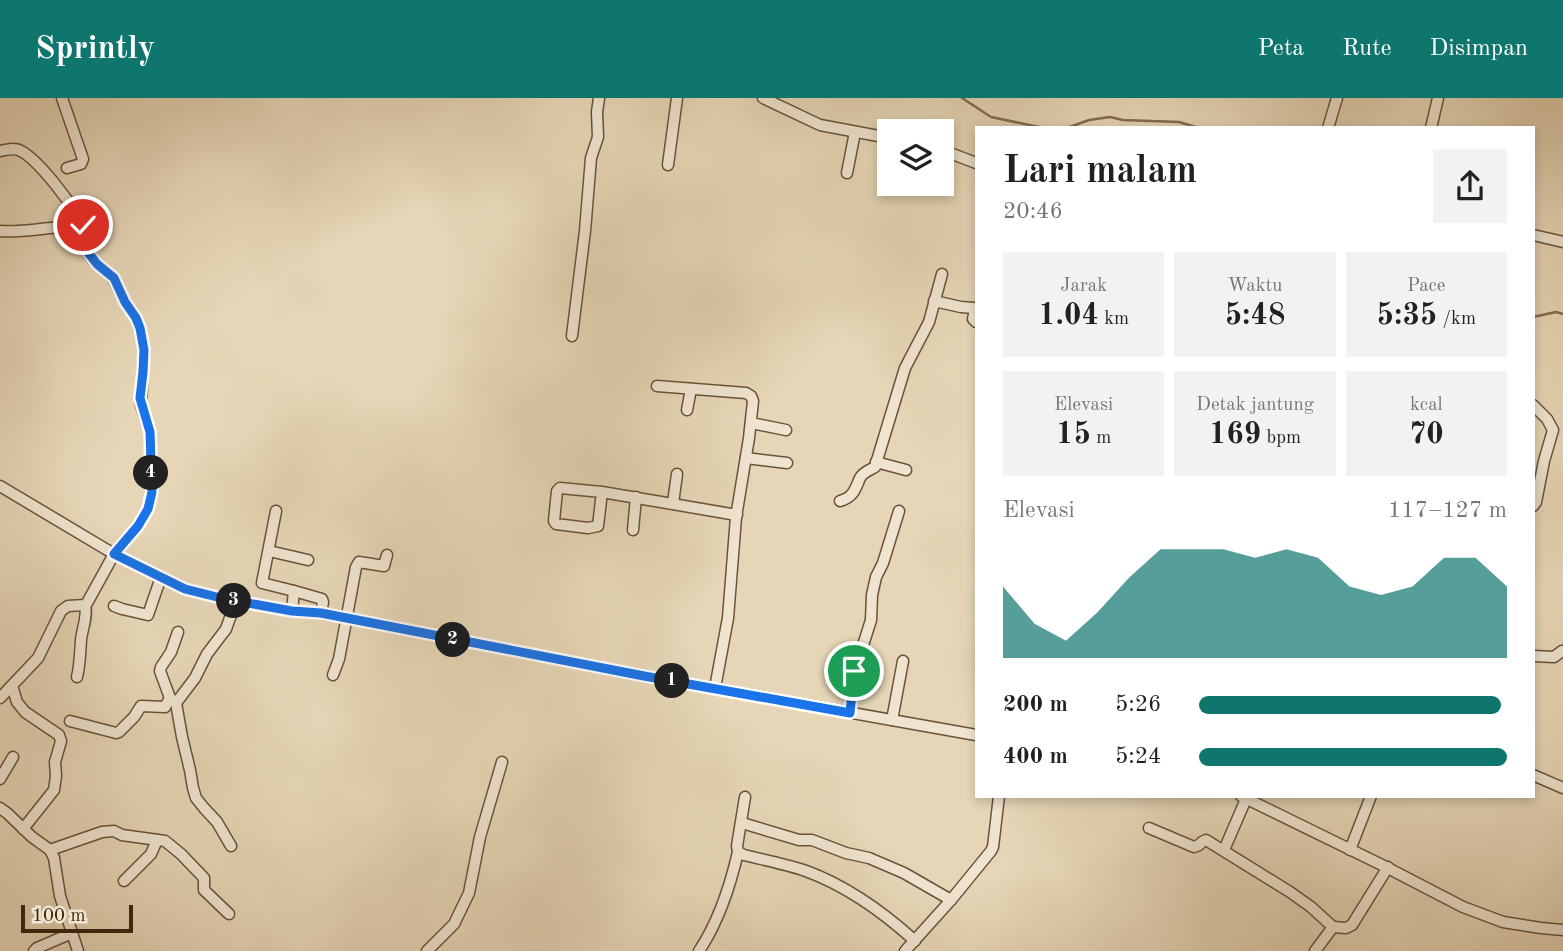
<!DOCTYPE html>
<html lang="id">
<head>
<meta charset="utf-8">
<style>
  :root { --surface:#fff; --page:#f2f2f2; --text:#202124; --muted:#757577; --accent:#0f766e }
  body { margin:0; font-family:"Old Standard TT",serif; background:var(--page); color:var(--text); height:100vh; display:flex; flex-direction:column; font-size:26px; white-space:nowrap }
  * { box-sizing:border-box; margin:0 }
  p { font-size:23px; color:var(--muted) }
  .icon { flex:none; width:38px; height:38px; fill:none; stroke:currentColor; stroke-width:2; stroke-linecap:round; stroke-linejoin:round }
  .map { position:relative; flex:1; overflow:hidden }
  .drawer { position:absolute; left:975px; top:28px; width:560px; height:672px; display:flex; flex-direction:column; background:var(--surface); border-radius:0px; box-shadow:0 4px 10px #0003 }
  .drawer>* { flex:none }
  .fabs { position:absolute; left:877px; top:21px; display:grid; gap:14px }
  .fabs a { display:grid; place-items:center; width:77px; height:77px; border-radius:0px; background:var(--surface); box-shadow:0 4px 10px #0003; font-size:35px }
  .scale { position:absolute; left:21px; bottom:18px; width:112px; box-sizing:border-box; padding-left:7px; border:4px solid #44260e; border-top:0; font-size:19px; line-height:24px; white-space:nowrap; color:#44260e; -webkit-text-stroke:5px #efe4d0; paint-order:stroke }
  .pin { position:absolute; display:grid; place-items:center; width:60px; height:60px; color:#fff; margin:-30px; border:4px solid #fff; border-radius:50%; box-shadow:0 2px 7px #0007 }
  .km { position:absolute; width:35px; height:35px; margin:-18px; border-radius:50%; background:#222; color:#fff; font-size:19px; line-height:35px; text-align:center }
  .round { display:grid; place-items:center; flex:none; width:74px; height:74px; border-radius:0px; background:var(--page) }
  .head { display:flex; align-items:center; justify-content:space-between; height:119px; padding:0 28px }
  h1 { font-size:38px; font-weight:700; line-height:52px }
  .metrics { display:grid; grid-template-columns:repeat(3,1fr); gap:10px; height:119px; padding:7px 28px }
  .metrics div { display:grid; align-content:center; border-radius:0px; background:var(--page); text-align:center }
  .metrics b { font-size:30px; font-weight:700 }
  .metrics small { font-size:19px; font-weight:400 }
  .metrics p { font-size:19px }
  .chart { height:196px; padding:14px 28px }
  .chart p { display:flex; justify-content:space-between }
  .chart svg { width:100%; height:126px; margin-top:7px; fill:var(--accent); opacity:.7 }
  ul { padding:0 28px; list-style:none; font-size:23px }
  li { display:grid; grid-template-columns:112px 84px 1fr; align-items:center; height:52px }
  li i { height:18px; border-radius:9px; background:var(--accent) }
  header { display:flex; align-items:center; gap:42px; box-sizing:border-box; height:98px; padding:0 35px; background:var(--accent); color:#fff }
  header strong { font-size:33px }
  nav { display:flex; gap:38px; margin-inline-start:auto; font-size:24px }
  .map>svg:first-child { display:block }
</style>
</head>
<body>
<header>
<strong>Sprintly</strong>
<nav><a>Peta</a><a>Rute</a><a>Disimpan</a></nav>
</header>
<div class="map">
<svg width="1563" height="853" viewBox="0 0 1563 853">
  <rect width="100%" height="100%" fill="#e6d6b7"/>
  <filter id="stains"><feTurbulence type="fractalNoise" baseFrequency=".00286" numOctaves="4"/><feColorMatrix values="0 0 0 0 .2 0 0 0 0 .09 0 0 0 0 .02 0 0 0 .5 -.17"/></filter>
  <radialGradient id="worn" r=".72"><stop offset=".6" stop-color="#630" stop-opacity="0"/><stop offset="1" stop-color="#630" stop-opacity=".3"/></radialGradient>
  <g fill="none" stroke-linecap="round" stroke-linejoin="round">
    <g stroke="#846c51" stroke-width="2.5">
      <polyline points="962,0 991,19 1044,30"/>
      <polyline points="1067,30 1089,22 1110,19 1123,22 1179,24 1199,30"/>
      <polyline points="1533,219 1556,214 1563,216"/>
    </g>
    <g stroke="#6c5238" stroke-width="13">
      <g id="minor">
        <polyline points="62,0 83,61 81,66 67,70"/>
        <polyline points="763,0 820,27 889,40"/>
        <polyline points="1328,30 1337,0"/>
        <polyline points="1431,30 1438,0"/>
        <polyline points="942,52 976,65"/>
        <path d="M0,53C7,52 15,49 21,53C40,63 70,105 82,123L84,131L80,144"/>
        <polyline points="668,67 677,0"/>
        <polyline points="847,75 855,34"/>
        <path d="M0,133C23,135 45,129 68,129L93,162L113,180L125,204L136,220L140,231L144,252L141,307L150,334L152,394L148,411L138,428L114,456L87,505L85,507L68,508L61,513L38,560L0,600"/>
        <polyline points="1533,137 1563,144"/>
        <polyline points="934,203 961,209 974,210 975,212 973,221 976,224"/>
        <polyline points="572,238 585,133 591,60 598,39 597,14 599,0"/>
        <polyline points="657,288 746,295 751,298 753,303 749,340 736,419 728,520 715,590"/>
        <polyline points="1533,307 1547,321 1553,332 1544,363 1536,404 1533,408"/>
        <polyline points="687,312 691,291"/>
        <polyline points="751,325 786,332"/>
        <polyline points="746,360 787,365"/>
        <polyline points="876,364 906,372"/>
        <polyline points="0,388 114,456 185,491 225,501 292,513 321,515 644,578 976,637"/>
        <polyline points="602,394 598,428 588,430 556,426 554,423 557,393 560,390 602,394 737,417"/>
        <path d="M840,403C854,399 855,391 860,380C863,374 870,372 875,369L905,270L929,224L942,176"/>
        <polyline points="673,405 677,376"/>
        <polyline points="276,413 262,485 294,493 292,513"/>
        <polyline points="633,432 636,399"/>
        <polyline points="269,453 308,462"/>
        <polyline points="294,493 322,501 323,504 321,515"/>
        <polyline points="114,508 122,511 148,517 161,479"/>
        <polyline points="1533,558 1554,559 1562,553"/>
        <polyline points="333,577 339,561 356,469 359,464 384,468 387,457"/>
        <path d="M77,579C80,567 80,555 81,542C82,531 88,518 85,507"/>
        <polyline points="12,588 17,604 25,614 59,637 61,643 55,664 56,678 54,692 23,731"/>
        <polyline points="170,600 160,573 161,569 171,554 178,534"/>
        <polyline points="850,615 856,565 859,560 871,522 872,497 876,479 883,465 899,413"/>
        <polyline points="892,622 903,563"/>
        <polyline points="70,623 116,635 119,634 134,619 141,608 165,609 170,600 176,605"/>
        <polyline points="1533,677 1563,690"/>
        <polyline points="0,681 13,659"/>
        <polyline points="1241,698 1382,767 1463,809 1503,824 1541,830 1563,832"/>
        <path d="M745,699L737,748L738,754L744,757C764,762 786,766 806,773C847,788 883,814 915,843"/>
        <polyline points="0,710 7,715 32,739 50,752 54,760 60,798 78,853"/>
        <polyline points="742,725 799,742 812,742 846,755 869,760 904,775 951,802"/>
        <polyline points="1149,730 1194,749 1199,747 1202,744 1206,742 1290,794 1311,809 1333,829"/>
        <polyline points="231,748 217,724 204,710 196,700 193,690 190,672 182,639 176,605 195,580 207,556 226,531 231,517 241,504"/>
        <polyline points="50,752 102,734 114,733 122,737 165,743 181,756 204,780 204,792 229,816"/>
        <polyline points="1224,752 1246,701"/>
        <polyline points="1350,752 1371,698"/>
        <polyline points="124,783 151,756 157,742"/>
        <polyline points="34,853 37,850 72,835"/>
        <polyline points="427,853 454,826 469,795 480,739 502,664"/>
        <path d="M699,853C719,823 730,789 738,754"/>
        <polyline points="905,853 951,802 991,753 993,749 999,698"/>
        <polyline points="1315,853 1333,829 1346,830 1352,827 1388,769"/>
      </g>
    </g>
    <use href="#minor" stroke="#efe4d0" stroke-width="10"/>
  </g>
  <g fill="none" stroke-linecap="round" stroke-linejoin="round">
    <g stroke="#fff" stroke-width="14">
      <polyline id="route" points="83,127 80,144 97,166 114,180 125,204 136,220 140,230 144,252 143,274 140,300 150,334 152,394 148,411 138,428 114,456 185,491 225,501 292,513 321,515 644,578 850,615 854,573"/>
    </g>
    <use href="#route" stroke="#1a73e8" stroke-width="9"/>
  </g>
  <rect width="100%" height="100%" filter="url(#stains)"/>
  <rect width="100%" height="100%" fill="url(#worn)"/>
</svg>
<div class="fabs">
<a><svg class="icon" aria-label="layers" viewBox="0 0 24 24"><path d="M12 4l9 5-9 5-9-5zM3 14l9 5 9-5"/></svg></a>
</div>
<div class="scale">100 m</div>
<div class="pin" style="left:854px;top:573px;background:#1e9e55"><svg class="icon" aria-label="arrive" viewBox="0 0 24 24"><path d="M6 21V4h12l-3 4 3 4H6"/></svg></div>
<div class="pin" style="left:83px;top:127px;background:#d93025"><svg class="icon" aria-label="check" viewBox="0 0 24 24"><path d="M5 12l5 5 9-10"/></svg></div>
<b class="km" style="left:672px;top:583px">1</b>
<b class="km" style="left:453px;top:542px">2</b>
<b class="km" style="left:234px;top:503px">3</b>
<b class="km" style="left:151px;top:375px">4</b>
<section class="drawer">
<div class="head"><div><h1>Lari malam</h1><p>20:46</p></div><a class="round"><svg class="icon" aria-label="share" viewBox="0 0 24 24"><path d="M12 15V3M7 8l5-5 5 5M5 13v7h14v-7"/></svg></a></div>
<div class="metrics">
<div><p>Jarak</p><b>1.04<small> km</small></b></div>
<div><p>Waktu</p><b>5:48</b></div>
<div><p>Pace</p><b>5:35<small> /km</small></b></div>
</div>
<div class="metrics">
<div><p>Elevasi</p><b>15<small> m</small></b></div>
<div><p>Detak jantung</p><b>169<small> bpm</small></b></div>
<div><p>kcal</p><b>70</b></div>
</div>
<div class="chart"><p><span>Elevasi</span>117–127 m</p>
<svg viewBox="0 0 160 44" preserveAspectRatio="none"><path d="M0 44V19L10 32L20 38L30 28L40 16L50 6L60 6L70 6L80 9L90 6L100 9L110 19L120 22L130 19L140 9L150 9L160 19V44z"/></svg>
</div>
<ul>
<li><b>200 m</b>5:26<i style="width:98%"></i></li>
<li><b>400 m</b>5:24<i style="width:100%"></i></li>
</ul>
</section>
</div>
</body>
</html>
